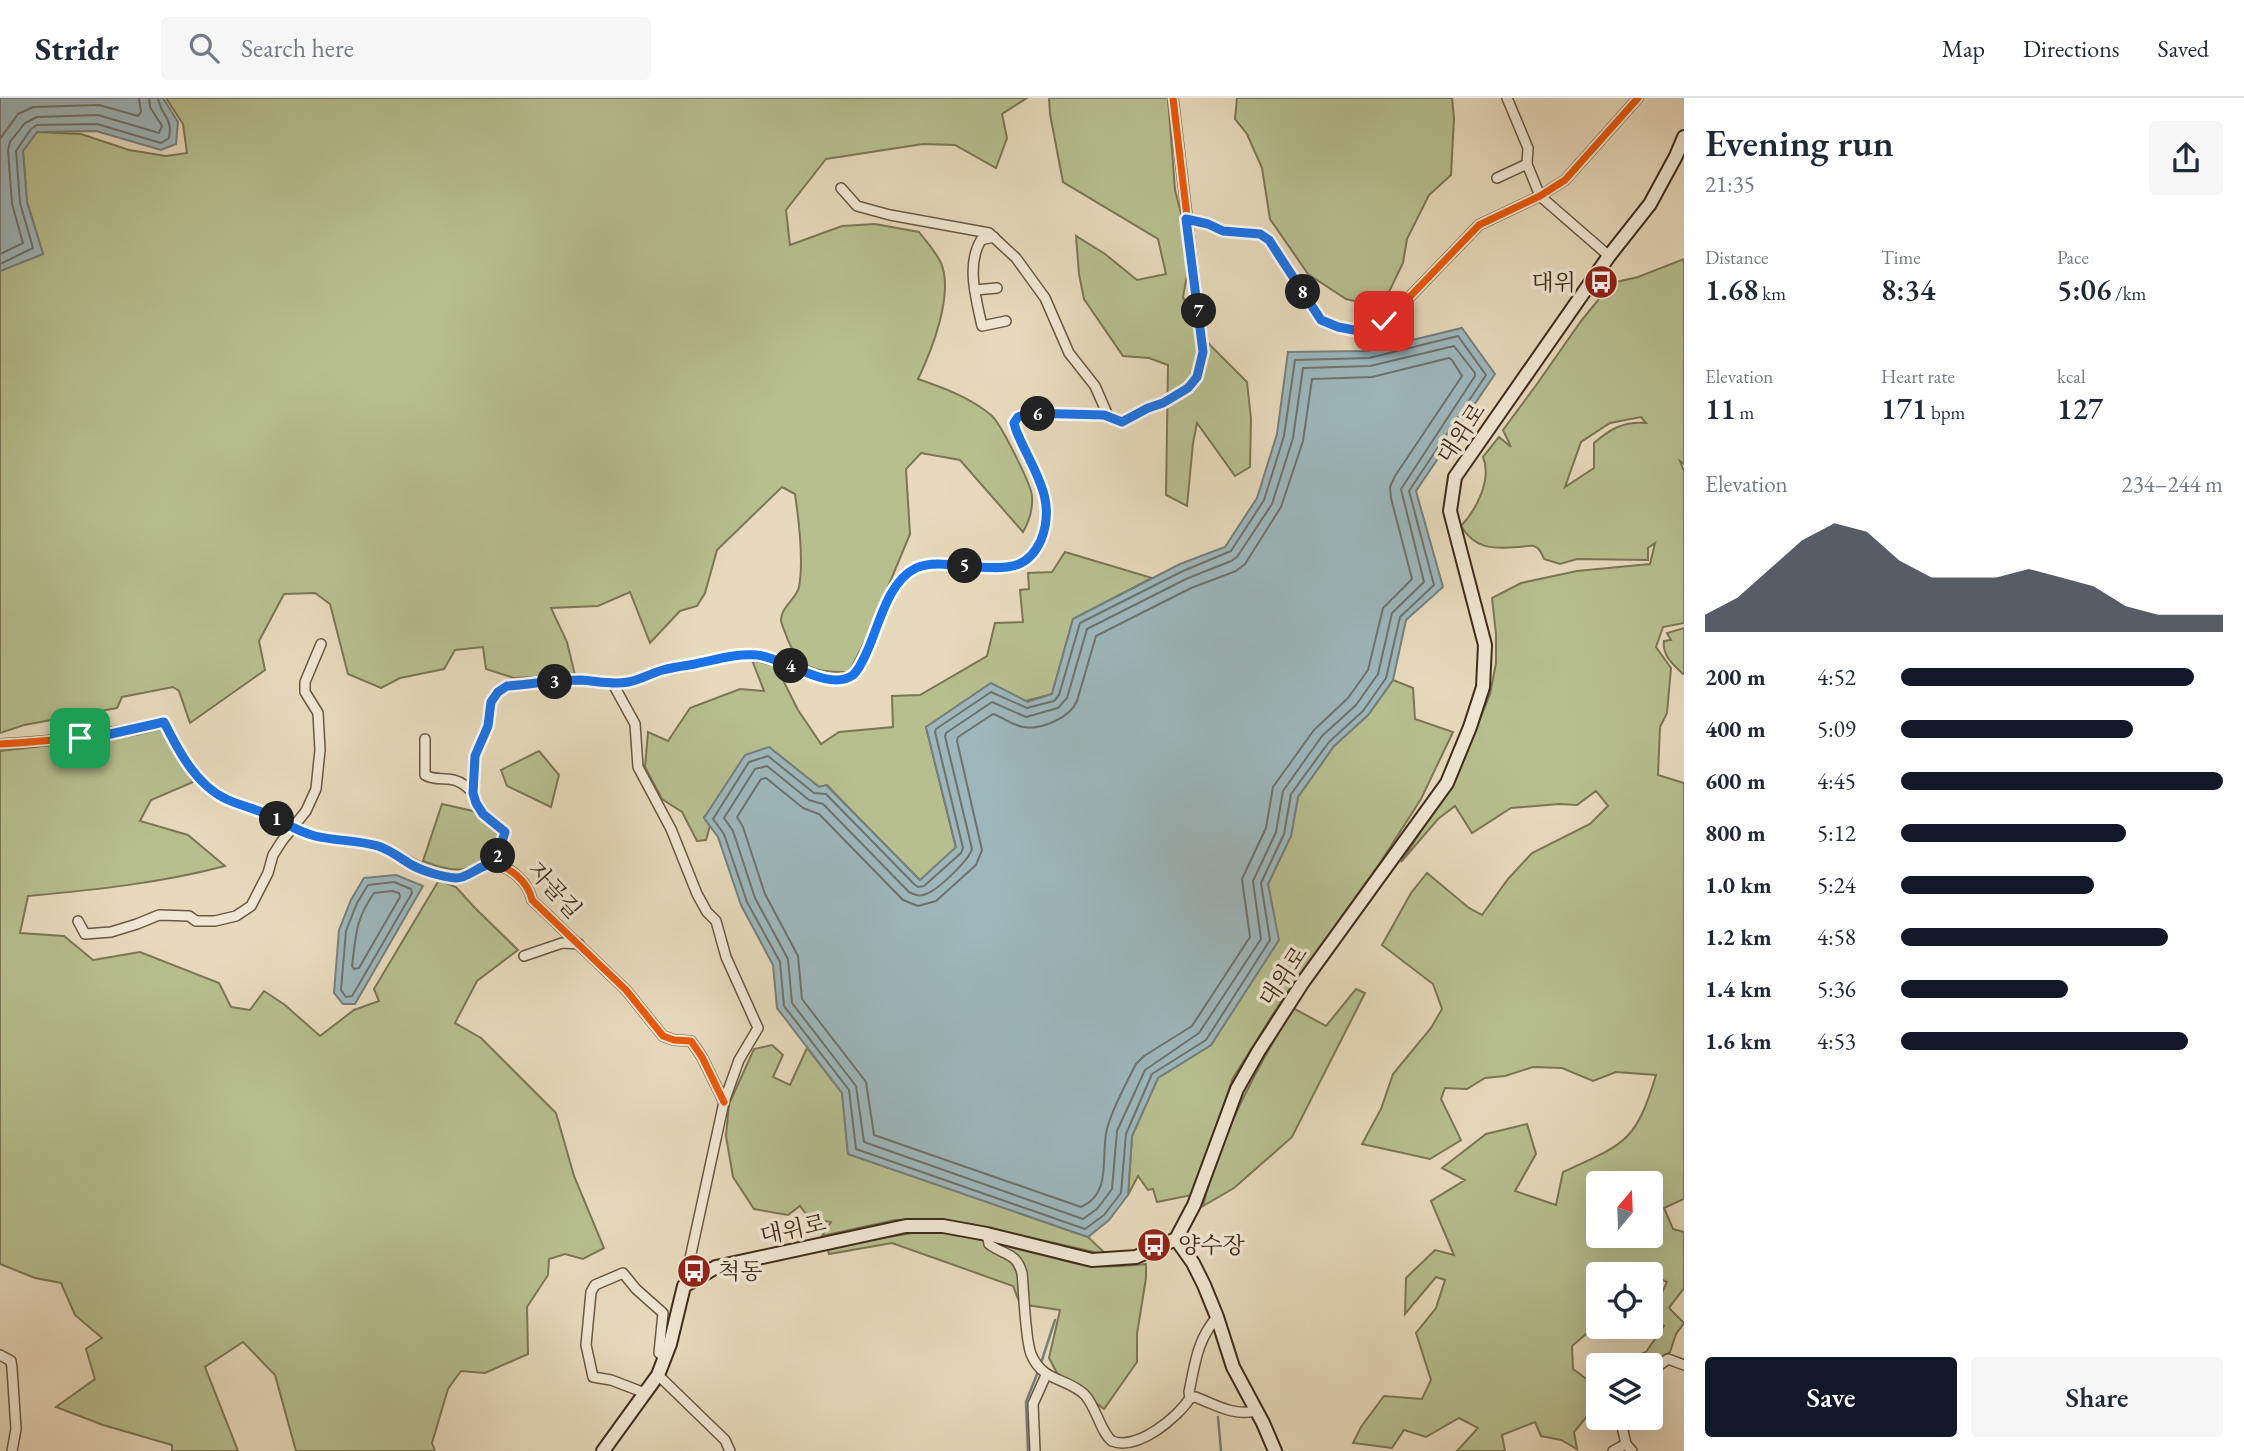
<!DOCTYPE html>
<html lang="en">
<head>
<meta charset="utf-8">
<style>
  :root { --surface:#fff; --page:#f6f6f7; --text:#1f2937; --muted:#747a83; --line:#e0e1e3; --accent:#111827 }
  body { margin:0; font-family:"EB Garamond","Noto Serif KR",serif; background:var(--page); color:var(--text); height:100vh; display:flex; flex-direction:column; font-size:26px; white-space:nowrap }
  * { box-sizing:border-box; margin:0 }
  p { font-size:23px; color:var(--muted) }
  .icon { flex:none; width:38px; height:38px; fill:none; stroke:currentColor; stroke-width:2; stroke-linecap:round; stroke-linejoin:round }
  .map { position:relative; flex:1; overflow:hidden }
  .drawer { display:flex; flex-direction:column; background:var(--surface); width:560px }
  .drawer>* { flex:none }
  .needle { width:46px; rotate:19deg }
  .fabs { position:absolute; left:1586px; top:1073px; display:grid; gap:14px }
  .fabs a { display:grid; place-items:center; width:77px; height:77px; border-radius:7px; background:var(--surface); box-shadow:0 7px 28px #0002; font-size:35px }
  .pin { position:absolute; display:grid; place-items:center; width:60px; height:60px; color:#fff; margin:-30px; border-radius:14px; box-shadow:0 4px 10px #0006 }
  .km { position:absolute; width:35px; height:35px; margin:-18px; border-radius:50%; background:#222; color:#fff; font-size:19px; line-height:35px; text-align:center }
  .round { display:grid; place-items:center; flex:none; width:74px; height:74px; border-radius:7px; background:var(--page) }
  .summary { display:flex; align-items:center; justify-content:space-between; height:119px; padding:0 21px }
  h1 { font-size:38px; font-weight:600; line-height:52px }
  .metrics { display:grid; grid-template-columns:repeat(3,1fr); gap:10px; height:119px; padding:7px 21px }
  .metrics div { display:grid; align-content:center }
  .metrics b { font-size:30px; font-weight:600 }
  .metrics small { font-size:19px; font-weight:400 }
  .metrics p { font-size:19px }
  .chart { height:196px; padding:14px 21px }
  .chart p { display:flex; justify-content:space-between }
  .chart svg { width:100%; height:126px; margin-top:7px; fill:var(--accent); opacity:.7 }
  .primary-button { display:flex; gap:14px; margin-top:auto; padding:14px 21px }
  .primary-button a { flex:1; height:80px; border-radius:7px; background:var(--accent); color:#fff; font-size:28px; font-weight:600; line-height:80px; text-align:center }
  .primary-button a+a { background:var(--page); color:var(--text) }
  ul { padding:0 21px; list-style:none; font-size:23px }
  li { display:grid; grid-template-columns:112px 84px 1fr; align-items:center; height:52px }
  li i { height:18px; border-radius:9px; background:var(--accent) }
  header { display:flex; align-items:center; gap:42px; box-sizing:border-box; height:98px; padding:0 35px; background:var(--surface); border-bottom:2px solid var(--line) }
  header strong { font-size:33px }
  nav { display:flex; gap:38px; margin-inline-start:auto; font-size:24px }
  .search { width:490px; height:63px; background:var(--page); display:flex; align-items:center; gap:18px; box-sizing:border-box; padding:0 24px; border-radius:7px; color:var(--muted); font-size:26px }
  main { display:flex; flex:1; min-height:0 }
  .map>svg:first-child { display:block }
</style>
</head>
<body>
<header>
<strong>Stridr</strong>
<div class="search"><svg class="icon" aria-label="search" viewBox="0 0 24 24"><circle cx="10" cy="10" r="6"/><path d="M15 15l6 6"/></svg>Search here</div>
<nav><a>Map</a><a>Directions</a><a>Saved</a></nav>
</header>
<main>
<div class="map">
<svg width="1684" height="1353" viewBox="0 0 1684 1353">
  <rect width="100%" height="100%" fill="#e7dabc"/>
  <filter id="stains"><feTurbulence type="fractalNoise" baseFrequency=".00286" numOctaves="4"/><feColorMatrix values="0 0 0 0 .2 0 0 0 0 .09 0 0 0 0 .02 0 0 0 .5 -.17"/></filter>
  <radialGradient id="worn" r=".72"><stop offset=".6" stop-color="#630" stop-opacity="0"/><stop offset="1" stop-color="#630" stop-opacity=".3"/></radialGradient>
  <g fill="#b7bf8f" stroke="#7b7655" stroke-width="2" fill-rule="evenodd">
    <path d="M166,0H1027L1002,16L1007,40L996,70L955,47L923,46L826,61L786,112L790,147L842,128L875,126L919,134C926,143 936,154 941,165C954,196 932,252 918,281C944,290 969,299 991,317C1000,324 1031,386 1032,398C1033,412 1030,422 1023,434L960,362L921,355L906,371L910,436L868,537L849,574C816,575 798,571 786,537C785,533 781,526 781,522C781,509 797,500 799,489C804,462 799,423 795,396L782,389L717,452L705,495L697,508L680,513L650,545L630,494L598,508L551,510L567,544L575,577L514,580L486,571L483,549L455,552L444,571L400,580L381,590L348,576L330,506L315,495L284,496L259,543L265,572L190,625L179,593L173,589L122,599L117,610L24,627L0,635V173L43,156L27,104L23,53L37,34L81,36L129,52L166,58L187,55L183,26Z"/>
    <polygon points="1049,0 1168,0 1175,92 1184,127 1188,172 1183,199 1201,238 1247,284 1251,321 1250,369 1235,378 1197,325 1193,345 1187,408 1166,397 1168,267 1149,260 1123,258 1084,201 1079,176 1076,138 1105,156 1137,182 1166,176 1158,141 1063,84 1050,16"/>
    <polygon points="1237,0 1452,0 1454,20 1451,77 1429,97 1407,141 1403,165 1388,196 1375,208 1346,201 1308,176 1270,121 1262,70 1247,36 1235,21"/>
    <path d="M1684,161V366L1680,363L1684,373V525L1663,529L1656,549L1671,570L1667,615L1660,629L1658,677L1684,685V1101L1664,1110L1673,1131L1684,1134V1190L1669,1210L1684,1225L1676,1236L1670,1254L1654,1263L1650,1269V1267H1630L1628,1261L1646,1254L1664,1228L1650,1221V1219L1667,1184L1650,1176H1598V1226L1572,1248L1573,1271L1589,1283L1588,1317L1574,1334L1577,1351L1561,1342L1541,1338L1535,1324L1502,1337L1505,1353H1457L1478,1330L1459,1320L1426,1339L1404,1332L1392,1350L1353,1345L1361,1329L1384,1298L1422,1301L1431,1282L1416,1235L1436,1210L1445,1182L1436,1179L1405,1216L1406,1180L1435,1152L1454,1157L1431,1103L1465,1082L1442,1070L1486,1036L1527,1026L1536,1056L1515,1093L1556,1107L1563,1074C1625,1046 1636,1044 1656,977L1616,974L1593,983L1562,970L1533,969L1505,978L1485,980L1467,991L1445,990L1441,1001L1461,1042L1430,1061L1362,1046L1381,1011L1393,976L1431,930L1442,911L1433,886L1382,847L1411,795L1427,775L1469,810L1482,817L1508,781L1532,755L1590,726L1608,708L1596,693L1577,707L1559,706L1511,710L1472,735L1455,708L1438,721L1401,764L1458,676L1490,596L1496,565V536L1492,500L1521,485L1577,473L1650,466L1655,445L1648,450V462L1577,461L1560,466L1544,461C1542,456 1540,450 1534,448C1529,447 1522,449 1517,449C1492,451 1475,451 1461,428C1477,411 1492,381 1483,359L1499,339L1511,349L1503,332L1537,286L1581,223L1612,185L1638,179ZM1641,319L1646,325C1624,323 1610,331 1594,345V370L1565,389L1581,344L1610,325ZM1598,1085H1650V1138H1598Z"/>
    <polygon points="1065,454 1152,480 1073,521 1052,596 926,629 956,750 920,783 827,687 819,689 769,649 704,719 710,728 706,742 697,743 682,714 662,701 645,669 648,634 668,643 690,610 740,591 764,593 752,562 776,568 798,612 821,646 839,634 893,629 892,598 920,597 987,558 995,525 1023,524 1020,492 1029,491 1028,475 1052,474"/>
    <path d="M1684,530V576H1683C1674,567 1662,558 1664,543L1671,542L1667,535Z"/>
    <polygon points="1393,582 1413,590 1415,621 1453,634 1421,701 1380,765 1284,899 1233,980 1192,1097 1157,1104 1153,1091 1148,1092 1138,1078 1128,1097 1132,1038 1158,980 1211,947 1278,842 1268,786 1291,738 1298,699 1334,648 1368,617"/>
    <path d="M161,631L193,684L151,702L140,723L188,737L225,768C161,785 94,792 28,798L20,835L64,838L93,862L140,854L219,885L231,909L250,912L264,893L285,907L320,938L354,912L379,903L374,891L439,782L456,789L475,810L518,852L477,883L455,925L481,940L556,1015L574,1078L604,1150L583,1161L565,1156L549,1161L548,1177L527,1209L528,1256L485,1275L461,1273L448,1291L432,1345L435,1353H296L275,1277L243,1244L205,1269L238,1353H172V1347L103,1327L56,1309L95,1281L86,1251L102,1240L75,1217L61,1185L35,1180L0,1166V653L136,637Z"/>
    <polygon points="539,653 559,677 551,709 507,688 501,672"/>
    <path d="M442,706L473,713L499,736V754C468,774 458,777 423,763Z"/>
    <path d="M1356,891L1365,895L1292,1039L1234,1090L1203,1108C1220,1037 1256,972 1293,910L1326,928Z"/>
    <polygon points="772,947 783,957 773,979 790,987 807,950 842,995 848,1056 1088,1139 1107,1157 966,1125 895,1122 822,1138 831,1124 810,1121 800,1108 788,1117 754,1111 733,1079 726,1038 729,1006 754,951"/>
    <path d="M931,1132C958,1137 985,1143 1012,1148C1037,1152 1061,1164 1086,1167C1106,1170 1126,1168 1146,1166V1180L1137,1236V1264L1104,1311L1057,1275L1049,1260L1060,1212L1020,1206L1013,1188L892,1145L829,1156L827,1149Z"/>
  </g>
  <g fill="#9db7bc" stroke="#777f7c" stroke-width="2">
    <polygon points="0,0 163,0 178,24 176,46 161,52 96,33 37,34 23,53 27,104 43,156 0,173"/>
    <polygon points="1462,230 1495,276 1416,393 1443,489 1406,522 1393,582 1368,617 1334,648 1298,699 1291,738 1268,786 1279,842 1211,947 1158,980 1132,1038 1128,1097 1109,1122 1088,1139 848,1056 842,995 777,910 773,867 741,807 718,739 704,720 745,657 769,649 819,689 826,687 920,782 956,749 926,629 991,585 1028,604 1052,596 1073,521 1180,466 1225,449 1257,400 1277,336 1288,254 1367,253"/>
    <polygon points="396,777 423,788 355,906 343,906 334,895 339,832 351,802 364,780"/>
  </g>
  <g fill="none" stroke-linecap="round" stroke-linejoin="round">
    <g stroke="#6e726c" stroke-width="2">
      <polyline points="0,41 18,16 33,9 99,7 138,18 141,14 139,0"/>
      <polyline points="0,156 23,145 12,106 8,52 10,44 25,25 37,19 98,17 159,35 162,28 150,9 149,0"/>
      <path d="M0,166L33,150L20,105L16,53L31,31L37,27L97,26L161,45L169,40C173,18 161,19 158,0"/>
      <polygon points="1458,238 1486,277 1409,393 1434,487 1400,519 1386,580 1363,613 1329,644 1291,696 1284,736 1261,785 1270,842 1206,942 1152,976 1126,1036 1121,1095 1104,1117 1085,1131 856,1051 849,992 784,908 780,864 747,804 724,736 713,721 749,664 768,658 814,695 826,696 914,786 918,789 924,788 961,755 963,750 935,634 936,631 991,594 1027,610 1054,603 1059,597 1080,525 1183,473 1231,453 1264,402 1284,338 1295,262 1369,260"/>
      <path d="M1454,248L1475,275V278L1401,391L1424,484L1392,515L1378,576L1356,607L1322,638L1283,693L1276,734L1253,783L1261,841L1199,935L1145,972L1117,1033L1112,1091L1097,1111L1083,1121L864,1044L856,988L792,905L788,861L755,800L733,733L724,720L755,671L767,668L809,702L823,706L909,794C915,797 920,799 926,796C938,792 969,762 972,751L945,638L946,635L992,604L1026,619L1058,610L1067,600L1087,531L1186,481L1231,463L1237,459L1272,406L1293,340L1303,270L1370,268Z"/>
      <path d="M1449,260L1452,262L1462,278L1395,378L1390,389L1391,400L1412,481L1383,510L1368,572L1348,600L1314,632L1273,689L1266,730L1242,781L1250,839L1192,928L1144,958L1136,966C1126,985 1112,1011 1107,1031C1100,1058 1113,1095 1081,1109L874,1037L866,984L802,901L798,858L765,796L743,729L737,719L761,681L766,680L803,710L819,716L903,802L918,808L936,803L976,767L982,752L957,643L958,639L993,616C1003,619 1013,628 1024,629C1041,632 1070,620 1077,603L1096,538L1191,490L1236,473L1245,466L1281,409L1303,343L1312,281L1372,279Z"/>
      <polygon points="394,784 411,791 412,795 358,888 352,898 346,899 341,892 346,833 357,805 368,787"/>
      <path d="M392,793L399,795L400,799L359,870L354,871L352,868C356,838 355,822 374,795Z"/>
    </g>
    <g stroke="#777f7c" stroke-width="2.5">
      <polyline points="1041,1265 1055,1222"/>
      <polyline points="1218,1319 1221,1353"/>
      <polyline points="1028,1353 1026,1304 1039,1271"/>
    </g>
    <g stroke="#695843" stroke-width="12">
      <g id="street">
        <polyline points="1507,0 1528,50 1527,66 1540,98 1609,158"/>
        <polyline points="1497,80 1527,66"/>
        <polyline points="841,90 857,108 890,117 989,135 1016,160 1045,200 1069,255 1095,288 1109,320"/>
        <polyline points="1186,121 1208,126 1223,133 1260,136 1269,142 1321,222 1338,229 1354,232 1371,232 1398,211 1479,127 1540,98 1565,82 1638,0"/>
        <path d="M994,139L981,142C966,167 976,200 982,228L1006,223"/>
        <polyline points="975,192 997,190"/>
        <polyline points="613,586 635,626 638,669 671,731 697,796 707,814 716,823 726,859 758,930 739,962 724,1004 684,1188"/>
        <path d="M425,641V677C435,683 443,679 454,682C462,684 467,689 473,695"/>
        <path d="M0,646C58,643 108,637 164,624C178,652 194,682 222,699C235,707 252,710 267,716C283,722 298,734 315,738C334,742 354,742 373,747C398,753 435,786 462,779C472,776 481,769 491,765C509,768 528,783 532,802L626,892L663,938L674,942L691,943L702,959L724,1004"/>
        <path d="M495,766L504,735L483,716L476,705L473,695L475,658L488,628L491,604L498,594L507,588C531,586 557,582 581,582C597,583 612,587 628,584C641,582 651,576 663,572C673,569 684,568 695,566C715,562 737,555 757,557C783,560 829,595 853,577C860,571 865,558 869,549C880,523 889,483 916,470C933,462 956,468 974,469C1004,470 1027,474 1041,442C1058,400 1031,370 1016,333L1014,325L1018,319L1029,315L1104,317L1122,324L1148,310L1163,305L1188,290L1197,280L1203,254L1173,0"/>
        <polyline points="78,823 85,836 111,834 137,826 159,817 189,818 196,823 215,823 236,818 251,808 268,775 273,757 282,743 306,713 316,691 320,652 318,615 305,594 305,584 321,546"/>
        <polyline points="524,858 562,845 579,846"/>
        <path d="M987,1136L989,1146C1005,1158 1016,1154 1022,1175C1024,1194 1025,1240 1031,1256C1043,1285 1067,1279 1085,1297C1096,1309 1101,1335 1112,1343C1138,1353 1178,1319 1190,1300L1195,1299C1217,1307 1232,1318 1256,1313"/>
        <polyline points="0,1257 11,1263 12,1270 16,1331 12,1353"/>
        <polyline points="658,1277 725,1342 730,1353"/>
        <polyline points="1650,1279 1658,1268 1668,1261 1684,1267"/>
        <polyline points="645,1295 611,1282 593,1279 586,1247 591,1194 595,1187 623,1175 636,1191 663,1215 659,1255 664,1259"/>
        <path d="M1190,1300L1189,1294C1195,1266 1197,1242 1217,1219"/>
        <polyline points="1620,1320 1626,1346 1632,1353"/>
        <polyline points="1035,1353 1033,1306 1046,1277"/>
        <polyline points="1613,1353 1626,1346"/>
      </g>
    </g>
    <g stroke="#3f2c1b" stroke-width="16">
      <g id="secondary">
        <polyline points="1176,1141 1193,1165 1204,1187 1217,1219 1233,1269 1263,1325 1275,1353"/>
        <polyline points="603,1353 658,1277 670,1246 684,1188 716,1169 906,1128 943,1128 987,1136 1092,1162 1136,1159 1176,1141 1194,1107 1237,991 1258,954 1303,884 1447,685 1470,629 1483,589 1485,547 1450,413 1455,379 1609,158 1650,106 1676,58 1684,39"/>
      </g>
    </g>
    <use href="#street" stroke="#efe7d3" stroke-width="9"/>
    <use href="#secondary" stroke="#efe7d3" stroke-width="12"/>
    <g stroke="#efe7d3" stroke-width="11">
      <g id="cycleway">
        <polyline points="1186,121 1208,126 1223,133 1260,136 1269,142 1321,222 1338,229 1354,232 1371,232 1398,211 1479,127 1540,98 1565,82 1638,0"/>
        <path d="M0,646C58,643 108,637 164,624C178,652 194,682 222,699C235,707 252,710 267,716C283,722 298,734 315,738C334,742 354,742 373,747C398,753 435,786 462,779C472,776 481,769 491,765C509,768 528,783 532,802L626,892L663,938L674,942L691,943L702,959L724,1004"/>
        <path d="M495,766L504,735L483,716L476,705L473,695L475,658L488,628L491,604L498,594L507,588C531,586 557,582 581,582C597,583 612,587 628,584C641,582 651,576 663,572C673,569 684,568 695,566C715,562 737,555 757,557C783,560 829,595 853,577C860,571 865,558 869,549C880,523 889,483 916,470C933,462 956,468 974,469C1004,470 1027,474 1041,442C1058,400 1031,370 1016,333L1014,325L1018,319L1029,315L1104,317L1122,324L1148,310L1163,305L1188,290L1197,280L1203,254L1173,0"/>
      </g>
    </g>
    <use href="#cycleway" stroke="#e8590c" stroke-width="7"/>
  </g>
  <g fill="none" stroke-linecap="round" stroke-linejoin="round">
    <g stroke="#fff" stroke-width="14">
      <path id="route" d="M80,640L106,637L164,624C178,652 196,687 226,701C241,708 257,711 271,718C285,725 299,734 315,738C335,743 357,742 378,748C390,752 399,759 410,766C422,773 442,779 456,780C470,780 480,765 495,766L505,734L483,716L476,705L473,695L475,658L488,628L491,604L498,594L507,588C531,586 557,582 581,582C597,583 612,587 628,584C641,582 651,575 663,572C673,569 684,568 695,566C715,562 737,555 757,557C783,559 829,595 853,577C860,571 865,558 869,549C880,523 889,483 916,470C934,462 956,468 974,469C1004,470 1027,474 1041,442C1058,400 1031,370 1016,332L1014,325L1018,319L1029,315L1104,317L1122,324L1148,310L1163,305L1188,290L1197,279L1203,254L1186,121L1208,126L1223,133L1260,136L1269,142L1321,222L1338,229L1354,232H1371L1384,223"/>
    </g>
    <use href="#route" stroke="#1a73e8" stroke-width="9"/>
  </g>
  <defs>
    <g id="bus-disc" transform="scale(1.75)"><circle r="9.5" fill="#8f2418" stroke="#efe7d3"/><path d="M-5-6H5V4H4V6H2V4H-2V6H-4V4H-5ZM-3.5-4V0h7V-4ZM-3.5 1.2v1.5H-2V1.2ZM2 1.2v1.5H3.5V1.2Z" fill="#fff"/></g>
  </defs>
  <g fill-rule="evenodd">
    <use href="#bus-disc" x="1601" y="184"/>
    <use href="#bus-disc" x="1154" y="1147"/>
    <use href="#bus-disc" x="694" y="1173"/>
  </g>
  <g text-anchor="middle" stroke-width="7" stroke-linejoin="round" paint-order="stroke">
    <g font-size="23" fill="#3f2c1b" stroke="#efe7d3" text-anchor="start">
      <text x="1576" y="192" text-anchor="end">대위</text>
      <text x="1178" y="1155">양수장</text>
      <text x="718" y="1181">척동</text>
    </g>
    <g font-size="23" fill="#3f2c1b" stroke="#efe7d3">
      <text transform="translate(1461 335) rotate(-56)" y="8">대위로</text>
      <text transform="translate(555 792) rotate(48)" y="8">자골길</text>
      <text transform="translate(1283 878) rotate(-56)" y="8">대위로</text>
      <text transform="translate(793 1131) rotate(-12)" y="8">대위로</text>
    </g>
  </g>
  <rect width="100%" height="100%" filter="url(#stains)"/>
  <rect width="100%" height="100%" fill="url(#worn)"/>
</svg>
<div class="fabs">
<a><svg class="needle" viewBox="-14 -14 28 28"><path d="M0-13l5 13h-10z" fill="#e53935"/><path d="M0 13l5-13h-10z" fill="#747a83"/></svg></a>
<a><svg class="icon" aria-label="locate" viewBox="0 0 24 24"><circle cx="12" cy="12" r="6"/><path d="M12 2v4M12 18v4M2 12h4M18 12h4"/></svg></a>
<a><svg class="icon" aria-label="layers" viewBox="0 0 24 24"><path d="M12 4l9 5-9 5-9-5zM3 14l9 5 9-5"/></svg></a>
</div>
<div class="pin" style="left:80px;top:640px;background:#1e9e55"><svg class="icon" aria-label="arrive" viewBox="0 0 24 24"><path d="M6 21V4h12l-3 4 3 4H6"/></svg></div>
<div class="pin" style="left:1384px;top:223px;background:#d93025"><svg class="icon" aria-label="check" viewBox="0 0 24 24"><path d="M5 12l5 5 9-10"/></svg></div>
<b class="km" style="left:277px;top:721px">1</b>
<b class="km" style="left:498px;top:758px">2</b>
<b class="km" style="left:555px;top:584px">3</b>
<b class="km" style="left:791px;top:568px">4</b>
<b class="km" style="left:965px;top:468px">5</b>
<b class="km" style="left:1038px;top:316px">6</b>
<b class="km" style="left:1199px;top:213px">7</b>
<b class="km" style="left:1303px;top:194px">8</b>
</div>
<section class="drawer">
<div class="summary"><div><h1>Evening run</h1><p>21:35</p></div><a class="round"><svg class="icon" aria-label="share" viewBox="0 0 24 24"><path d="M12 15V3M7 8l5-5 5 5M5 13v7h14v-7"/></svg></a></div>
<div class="metrics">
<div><p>Distance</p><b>1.68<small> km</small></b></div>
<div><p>Time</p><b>8:34</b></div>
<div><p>Pace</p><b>5:06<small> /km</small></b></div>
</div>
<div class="metrics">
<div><p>Elevation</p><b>11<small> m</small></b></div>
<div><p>Heart rate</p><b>171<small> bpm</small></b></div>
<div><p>kcal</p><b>127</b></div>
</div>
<div class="chart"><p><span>Elevation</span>234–244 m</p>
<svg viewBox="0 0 160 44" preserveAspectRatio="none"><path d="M0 44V38L10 32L20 22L30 12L40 6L50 9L60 19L70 25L80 25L90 25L100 22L110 25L120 28L130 35L140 38L150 38L160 38V44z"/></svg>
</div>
<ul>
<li><b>200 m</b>4:52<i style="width:91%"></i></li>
<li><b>400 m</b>5:09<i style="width:72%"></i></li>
<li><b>600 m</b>4:45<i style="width:100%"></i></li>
<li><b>800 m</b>5:12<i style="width:70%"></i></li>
<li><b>1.0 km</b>5:24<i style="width:60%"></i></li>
<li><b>1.2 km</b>4:58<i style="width:83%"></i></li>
<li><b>1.4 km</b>5:36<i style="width:52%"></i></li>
<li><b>1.6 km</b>4:53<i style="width:89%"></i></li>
</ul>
<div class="primary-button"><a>Save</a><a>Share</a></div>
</section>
</main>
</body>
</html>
